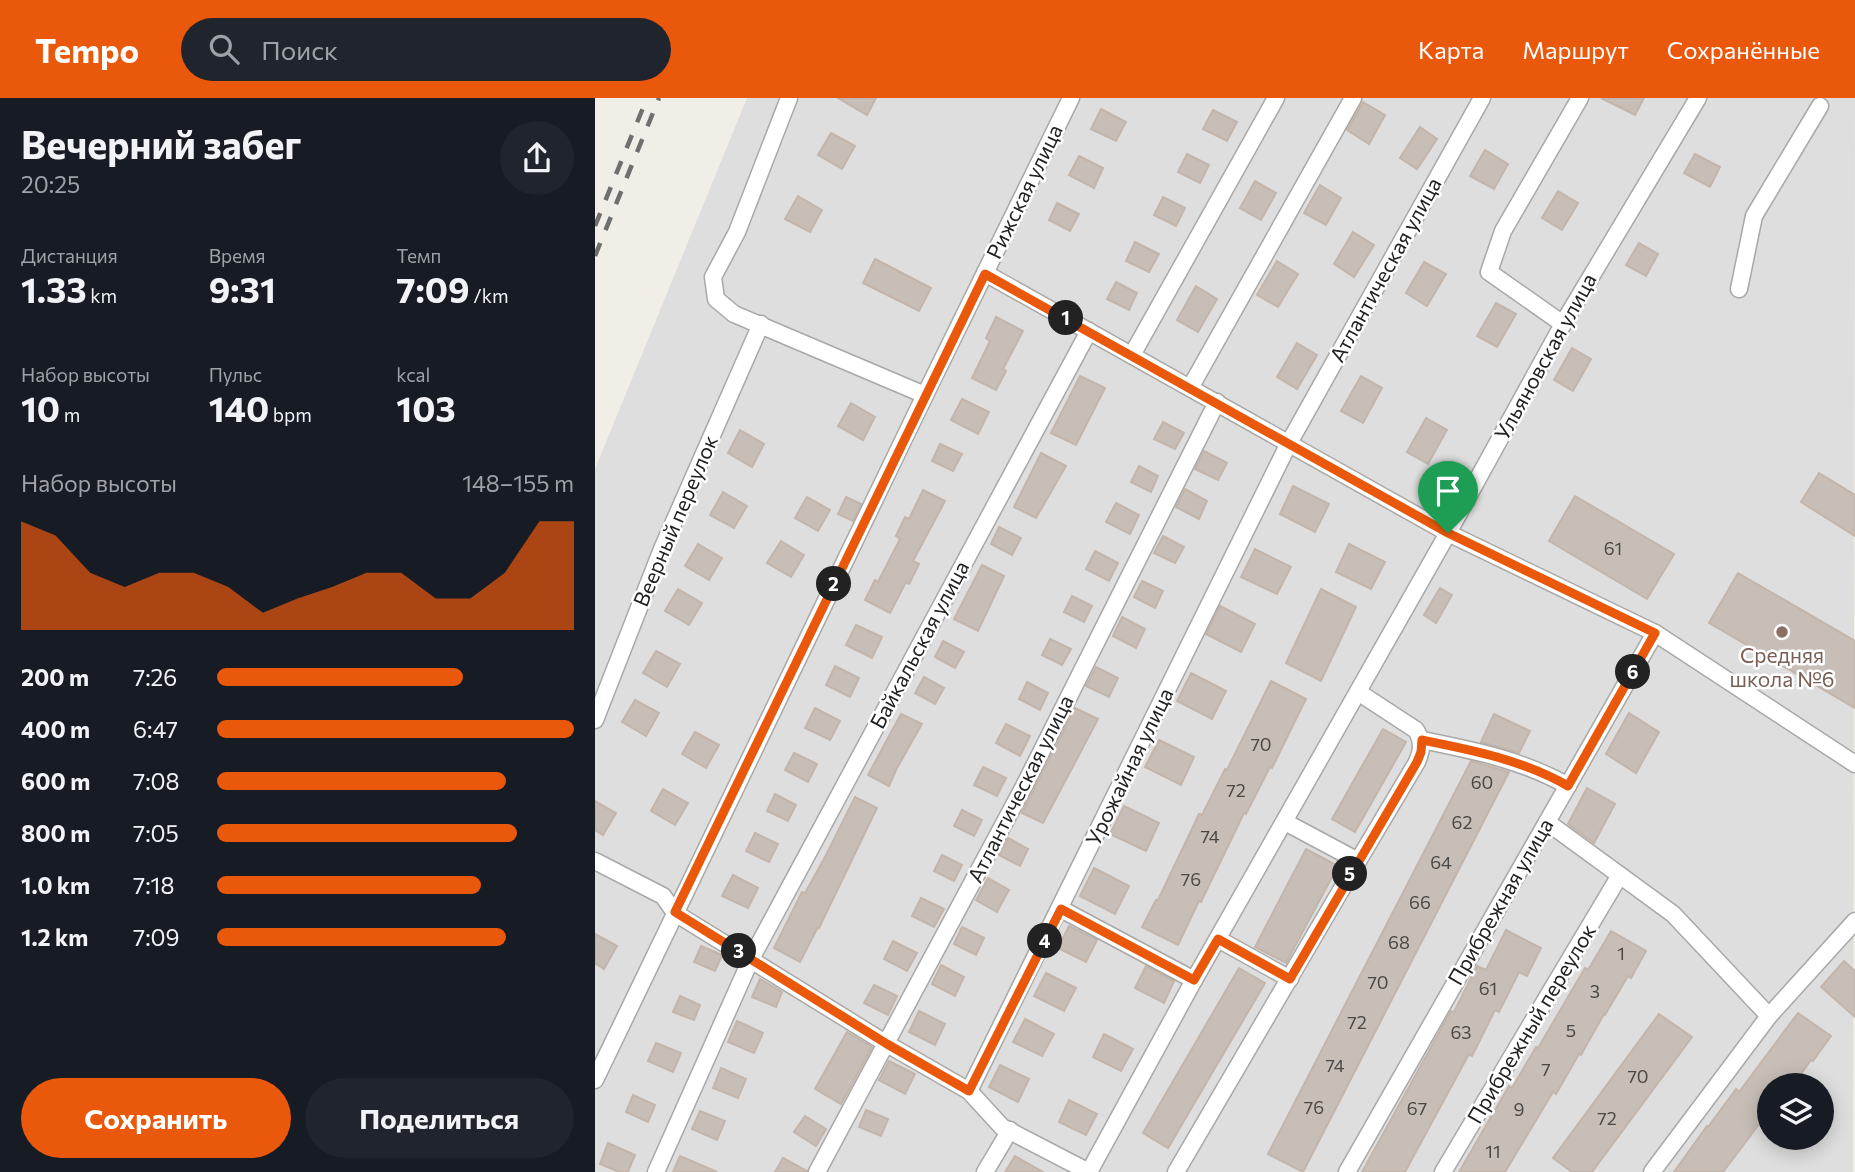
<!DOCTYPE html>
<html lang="ru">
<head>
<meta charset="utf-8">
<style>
  :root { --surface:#171b24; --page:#20242c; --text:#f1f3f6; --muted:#9ea1a6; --accent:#ea580c }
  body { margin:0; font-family:Commissioner,sans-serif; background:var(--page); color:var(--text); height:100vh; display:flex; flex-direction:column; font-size:26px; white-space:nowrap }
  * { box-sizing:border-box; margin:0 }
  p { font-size:23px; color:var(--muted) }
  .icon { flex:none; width:38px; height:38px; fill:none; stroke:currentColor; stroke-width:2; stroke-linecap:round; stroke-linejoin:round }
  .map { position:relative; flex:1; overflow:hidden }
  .sheet { display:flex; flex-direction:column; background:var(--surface); width:595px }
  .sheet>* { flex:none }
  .controls { position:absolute; left:1162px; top:975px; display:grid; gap:14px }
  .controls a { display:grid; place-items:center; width:77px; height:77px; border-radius:50%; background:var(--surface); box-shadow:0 4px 18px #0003; font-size:35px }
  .pin { position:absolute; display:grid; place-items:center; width:60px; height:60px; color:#fff; margin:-72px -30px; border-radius:50% 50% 50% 0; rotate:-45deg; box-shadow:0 0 7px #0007 }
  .pin .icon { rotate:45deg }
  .km { position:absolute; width:35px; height:35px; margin:-18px; border-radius:50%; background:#222; color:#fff; font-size:19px; line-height:35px; text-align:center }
  .round { display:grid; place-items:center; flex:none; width:74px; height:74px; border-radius:37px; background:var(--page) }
  .head { display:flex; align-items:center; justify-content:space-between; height:119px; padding:0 21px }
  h1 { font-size:38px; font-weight:700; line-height:52px }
  .metrics { display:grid; grid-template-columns:repeat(3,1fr); gap:10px; height:119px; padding:7px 21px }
  .metrics div { display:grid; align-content:center }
  .metrics b { font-size:35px; font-weight:700 }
  .metrics small { font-size:19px; font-weight:400 }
  .metrics p { font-size:19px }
  .chart { height:196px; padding:14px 21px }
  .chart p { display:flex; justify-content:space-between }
  .chart svg { width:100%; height:126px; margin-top:7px; fill:var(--accent); opacity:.7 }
  .action { display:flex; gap:14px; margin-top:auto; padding:14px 21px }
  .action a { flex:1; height:80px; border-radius:42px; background:var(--accent); color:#fff; font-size:28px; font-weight:700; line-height:80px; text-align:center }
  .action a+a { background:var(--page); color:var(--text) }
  ul { padding:0 21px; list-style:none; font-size:23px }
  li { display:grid; grid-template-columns:112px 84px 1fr; align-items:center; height:52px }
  li i { height:18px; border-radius:9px; background:var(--accent) }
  header { display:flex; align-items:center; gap:42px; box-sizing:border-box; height:98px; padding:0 35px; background:var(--accent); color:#fff }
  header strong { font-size:33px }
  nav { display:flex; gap:38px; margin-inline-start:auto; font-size:24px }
  .search { width:490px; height:63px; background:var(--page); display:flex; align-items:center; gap:18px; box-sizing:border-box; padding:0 24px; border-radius:38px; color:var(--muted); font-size:26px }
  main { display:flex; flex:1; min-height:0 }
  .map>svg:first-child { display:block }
</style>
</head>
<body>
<header>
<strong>Tempo</strong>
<div class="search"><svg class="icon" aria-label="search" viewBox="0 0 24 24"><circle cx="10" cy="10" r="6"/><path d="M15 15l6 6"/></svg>Поиск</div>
<nav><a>Карта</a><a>Маршрут</a><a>Сохранённые</a></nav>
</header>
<main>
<section class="sheet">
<div class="head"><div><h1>Вечерний забег</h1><p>20:25</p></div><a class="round"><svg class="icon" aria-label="share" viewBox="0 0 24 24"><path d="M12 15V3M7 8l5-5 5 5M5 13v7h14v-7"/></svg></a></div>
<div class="metrics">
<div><p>Дистанция</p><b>1.33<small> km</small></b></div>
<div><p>Время</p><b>9:31</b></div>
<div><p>Темп</p><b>7:09<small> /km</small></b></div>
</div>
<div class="metrics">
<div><p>Набор высоты</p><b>10<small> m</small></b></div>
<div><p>Пульс</p><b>140<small> bpm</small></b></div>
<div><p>kcal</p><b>103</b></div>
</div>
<div class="chart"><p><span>Набор высоты</span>148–155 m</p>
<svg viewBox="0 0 160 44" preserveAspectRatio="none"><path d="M0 44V6L10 11L20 24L30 29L40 24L50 24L60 29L70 38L80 33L90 29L100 24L110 24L120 33L130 33L140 24L150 6L160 6V44z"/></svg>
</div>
<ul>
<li><b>200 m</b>7:26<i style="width:69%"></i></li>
<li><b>400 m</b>6:47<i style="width:100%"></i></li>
<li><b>600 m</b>7:08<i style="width:81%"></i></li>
<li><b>800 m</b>7:05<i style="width:84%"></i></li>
<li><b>1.0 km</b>7:18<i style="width:74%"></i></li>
<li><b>1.2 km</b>7:09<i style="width:81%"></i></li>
</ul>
<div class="action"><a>Сохранить</a><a>Поделиться</a></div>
</section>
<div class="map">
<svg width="1260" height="1074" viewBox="0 0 1260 1074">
  <rect width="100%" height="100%" fill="#f1eee8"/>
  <path fill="#dfdede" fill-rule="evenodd" d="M152,0H1260L1258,1074H0V371ZM1174,987H1227V1040H1174Z"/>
  <g fill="#c6beb7" stroke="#c3b5aa" stroke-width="2">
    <polygon points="243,0 281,0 272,17"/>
    <polygon points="1006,0 1049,0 1040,17"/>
    <polygon points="768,4 790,17 774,46 752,32"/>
    <polygon points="506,11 531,24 521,43 496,31"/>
    <polygon points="618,12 642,24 632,43 608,31"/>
    <polygon points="825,29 842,41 822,71 805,60"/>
    <polygon points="236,35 260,48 247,71 223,57"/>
    <polygon points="890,52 913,66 899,91 875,78"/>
    <polygon points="592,56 614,67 605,85 583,74"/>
    <polygon points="1100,56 1125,69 1115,89 1089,75"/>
    <polygon points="484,58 508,70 499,90 474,77"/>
    <polygon points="660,83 681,95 666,122 645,110"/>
    <polygon points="725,87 746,100 731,127 709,115"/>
    <polygon points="963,93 983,105 967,132 947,120"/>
    <polygon points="203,98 227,112 215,134 190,121"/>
    <polygon points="568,99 590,110 581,128 559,117"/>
    <polygon points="462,105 484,116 475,133 454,122"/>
    <polygon points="758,134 779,147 759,179 739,166"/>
    <polygon points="540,144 564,156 554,174 531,163"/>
    <polygon points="1044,145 1063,156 1051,178 1031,167"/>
    <polygon points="280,161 336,190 324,213 268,185"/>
    <polygon points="682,163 703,176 683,209 662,197"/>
    <polygon points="829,164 851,176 832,208 811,195"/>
    <polygon points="521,184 542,195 534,212 512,201"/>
    <polygon points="601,188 622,201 603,234 582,222"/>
    <polygon points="901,205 921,216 902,249 882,238"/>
    <polygon points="401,219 428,233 408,271 411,273 401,292 377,280 395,243 391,240"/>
    <polygon points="702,245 722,257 702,291 682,279"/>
    <polygon points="977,250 996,261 978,293 959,282"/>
    <polygon points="485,278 510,290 481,347 456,335"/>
    <polygon points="766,278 787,290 768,325 746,313"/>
    <polygon points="367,301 394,314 383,336 356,322"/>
    <polygon points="256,305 280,319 268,342 243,328"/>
    <polygon points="831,320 852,332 833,366 812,354"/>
    <polygon points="568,324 589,335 580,351 559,341"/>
    <polygon points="145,332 169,346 157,369 133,355"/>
    <polygon points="345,346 367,356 358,373 337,363"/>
    <polygon points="609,353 632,365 623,382 600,371"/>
    <polygon points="446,355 471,368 441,420 419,409"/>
    <polygon points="544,368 563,378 556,394 536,384"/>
    <polygon points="1224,375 1260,397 1260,438 1206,404"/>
    <polygon points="698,388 734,406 720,434 685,416"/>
    <polygon points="590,391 612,403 604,421 581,409"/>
    <polygon points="328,392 350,403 318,463 324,466 314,486 311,484 295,515 270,502 280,482 283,484 305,441 301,438 310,419 314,421"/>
    <polygon points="128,394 152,408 139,430 115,417"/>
    <polygon points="980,398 1079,456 1052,501 954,443"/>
    <polygon points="212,399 235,412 223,433 200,420"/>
    <polygon points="251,399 266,406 258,423 243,416"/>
    <polygon points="521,405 544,417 535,436 511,424"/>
    <polygon points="404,429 426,440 417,457 396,446"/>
    <polygon points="568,438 589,449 580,465 559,455"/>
    <polygon points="186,443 209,457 196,479 172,465"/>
    <polygon points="103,446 127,460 114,482 90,468"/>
    <polygon points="754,446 790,464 776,491 741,474"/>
    <polygon points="660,451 696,469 682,496 646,479"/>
    <polygon points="500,453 523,465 514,483 491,471"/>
    <polygon points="387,467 409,478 383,533 359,521"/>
    <polygon points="1143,475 1260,543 1260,610 1114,525"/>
    <polygon points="547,483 568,493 560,510 539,499"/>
    <polygon points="845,490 857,497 841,525 829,517"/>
    <polygon points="83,491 107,505 94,527 70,513"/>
    <polygon points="726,491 761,509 726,583 691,565"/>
    <polygon points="477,498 497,508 489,524 469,514"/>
    <polygon points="625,508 660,526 646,554 611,536"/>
    <polygon points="527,519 550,531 541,550 518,538"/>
    <polygon points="261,527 287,539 277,560 251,547"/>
    <polygon points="455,541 476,551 467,567 447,557"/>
    <polygon points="348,543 369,554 360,570 340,559"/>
    <polygon points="61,553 85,566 72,589 48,575"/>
    <polygon points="240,568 264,580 255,599 231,587"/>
    <polygon points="501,569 523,580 514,599 491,588"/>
    <polygon points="596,575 631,593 617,621 582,603"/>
    <polygon points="329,579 349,590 340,606 320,595"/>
    <polygon points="676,583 711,601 677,670 675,669 651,716 649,715 606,804 604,803 583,847 547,829 561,802 563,802 604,716 607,717 630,671 632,672"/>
    <polygon points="432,584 453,595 445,612 424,601"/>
    <polygon points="40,602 64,615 51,638 27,624"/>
    <polygon points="220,610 245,623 235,642 210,630"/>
    <polygon points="480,610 503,621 448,725 427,715"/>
    <polygon points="1034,615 1064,634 1041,675 1011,656"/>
    <polygon points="306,616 327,626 302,670 294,688 273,677"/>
    <polygon points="899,616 935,633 924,655 886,644"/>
    <polygon points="411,626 435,638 425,658 401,645"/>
    <polygon points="788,631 811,644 760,734 737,721"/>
    <polygon points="100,634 124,647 111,670 87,656"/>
    <polygon points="564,642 599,659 586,687 550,669"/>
    <polygon points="199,655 222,666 213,684 190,672"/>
    <polygon points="876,663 914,674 708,1074 673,1056"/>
    <polygon points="388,669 411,680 402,698 379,687"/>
    <polygon points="992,690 1020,706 999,745 973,726"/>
    <polygon points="68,691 93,705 80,727 56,713"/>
    <polygon points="180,696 201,707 193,723 172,713"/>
    <polygon points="260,699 282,710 224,830 223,829 205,864 179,850 207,794 210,795 229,761"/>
    <polygon points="0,703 21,715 8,737 0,732"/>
    <polygon points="529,708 564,725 551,753 515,736"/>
    <polygon points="367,712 387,722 379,738 359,728"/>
    <polygon points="160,735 183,746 174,764 151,753"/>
    <polygon points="413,740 433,751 425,768 404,757"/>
    <polygon points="711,751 743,768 691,865 660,849"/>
    <polygon points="347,757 367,767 359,783 339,773"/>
    <polygon points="499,770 534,788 520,816 485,798"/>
    <polygon points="138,777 163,790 153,810 127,798"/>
    <polygon points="393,780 414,792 402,814 381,802"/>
    <polygon points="326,800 349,811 339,829 317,818"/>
    <polygon points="474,828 502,842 491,864 463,850"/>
    <polygon points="367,829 389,840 381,857 359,846"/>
    <polygon points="911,832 946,850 932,878 924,874 904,914 900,912 877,958 874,956 810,1074 767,1074 856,913 859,914 882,868 891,872"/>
    <polygon points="1016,833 1051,853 1036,880 1033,878 1010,917 1009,916 986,957 984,956 961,996 958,994 910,1074 864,1074 914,988 917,990 941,949 943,950 990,870 993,872"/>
    <polygon points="0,836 22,848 9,871 0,865"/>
    <polygon points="298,843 322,855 312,873 289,861"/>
    <polygon points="106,848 127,857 120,873 99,864"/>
    <polygon points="1249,863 1260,873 1260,919 1226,889"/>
    <polygon points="346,867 369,879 360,898 337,886"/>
    <polygon points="551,868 579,883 569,905 540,890"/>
    <polygon points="644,870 670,885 573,1050 548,1035"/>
    <polygon points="451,875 481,890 469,913 439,898"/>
    <polygon points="165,881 187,894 181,909 157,899"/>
    <polygon points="279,887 302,898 293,917 269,905"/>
    <polygon points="85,898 105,907 99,922 78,914"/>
    <polygon points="324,913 350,926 340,947 314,934"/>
    <polygon points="1203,915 1236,938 1218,963 1216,962 1198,987 1174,987 1174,1013 1128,1074 1079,1074 1112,1028 1113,1029 1141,991 1144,994"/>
    <polygon points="1064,916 1097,939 997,1074 977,1074 958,1060"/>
    <polygon points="430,921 459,936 447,958 418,944"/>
    <polygon points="142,923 168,935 159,955 133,944"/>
    <polygon points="252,934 277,949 246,1006 220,991"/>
    <polygon points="509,936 538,951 526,973 498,959"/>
    <polygon points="61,945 86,955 78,974 53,963"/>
    <polygon points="294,963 320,976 310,996 284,982"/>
    <polygon points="405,967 434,981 423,1004 394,989"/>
    <polygon points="126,970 151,981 143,1000 118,990"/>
    <polygon points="38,997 60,1007 53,1024 31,1014"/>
    <polygon points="474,1002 502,1016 491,1037 464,1024"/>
    <polygon points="271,1012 293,1021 286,1038 264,1029"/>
    <polygon points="105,1013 130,1023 122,1042 97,1031"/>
    <polygon points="210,1018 231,1031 221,1048 199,1034"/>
    <polygon points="13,1045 40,1057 33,1074 24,1074 5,1066"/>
    <polygon points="85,1058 122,1074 78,1074"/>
    <polygon points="420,1058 448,1074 410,1074"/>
    <polygon points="188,1060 212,1073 212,1074 180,1074"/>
  </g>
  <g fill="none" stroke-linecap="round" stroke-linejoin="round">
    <g stroke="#a8a8a8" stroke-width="19">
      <g id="street">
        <polyline points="194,0 142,134 118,179 121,201 139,216 330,297"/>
        <polyline points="390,175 853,435 1060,535 1260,666"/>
        <polyline points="1144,191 1159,118 1225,8"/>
        <polyline points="968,226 894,174 908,133 985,0"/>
        <polyline points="537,257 681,0"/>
        <polyline points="595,290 758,0"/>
        <polyline points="0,622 67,451 166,226"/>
        <path d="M827,642C877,652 928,662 973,688"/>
        <path d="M690,724L763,763L822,664C827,652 828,644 821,632L763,594"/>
        <polyline points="952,724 1078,816 1174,918"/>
        <polyline points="0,763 68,798 80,815 292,946 374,993 407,1029 494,1074"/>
        <polyline points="466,811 599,882"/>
        <polyline points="623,841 695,881"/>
        <polyline points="0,982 330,297 476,0"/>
        <polyline points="374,993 694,345 887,0"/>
        <polyline points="61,1074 156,861 494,233"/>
        <polyline points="222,1074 428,690 622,304"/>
        <polyline points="390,1074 415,1032"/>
        <polyline points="494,1074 599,882 853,435 973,217 1103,0"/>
        <polyline points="581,1074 763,763"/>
        <polyline points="752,1074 1060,535"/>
        <polyline points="848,1074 1025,777"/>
        <polyline points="1057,1074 1174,918 1260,823"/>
      </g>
    </g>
    <use href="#street" stroke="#fff" stroke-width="16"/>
    <g stroke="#6f6f6f" stroke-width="4.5" stroke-dasharray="14 14" stroke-linecap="butt">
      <polyline points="0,128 52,0"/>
      <polyline points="0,158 64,0"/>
    </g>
  </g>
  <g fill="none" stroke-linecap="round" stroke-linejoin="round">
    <g stroke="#fff" stroke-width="14">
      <path id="route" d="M390,176L853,435L1060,535L973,688C928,662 877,652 827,642L826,654L822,664L695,881L623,841L599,882L466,811L374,993L292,946L80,814Z"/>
    </g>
    <use href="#route" stroke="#ea580c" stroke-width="9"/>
  </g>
  <circle fill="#8d6e63" stroke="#fff" stroke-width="2.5" cx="1187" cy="534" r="7"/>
  <g text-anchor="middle" stroke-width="5" stroke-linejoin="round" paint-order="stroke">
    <g font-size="18" fill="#4a4846">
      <text x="1018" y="457">61</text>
      <text x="666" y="653">70</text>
      <text x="887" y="691">60</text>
      <text x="641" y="699">72</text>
      <text x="867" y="731">62</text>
      <text x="615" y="745">74</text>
      <text x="846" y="771">64</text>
      <text x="596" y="788">76</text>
      <text x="825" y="811">66</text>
      <text x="804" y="851">68</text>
      <text x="1026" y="862">1</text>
      <text x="783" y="891">70</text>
      <text x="893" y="897">61</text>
      <text x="1000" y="900">3</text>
      <text x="762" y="931">72</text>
      <text x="976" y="939">5</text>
      <text x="866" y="941">63</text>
      <text x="740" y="974">74</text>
      <text x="951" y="978">7</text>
      <text x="1043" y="985">70</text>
      <text x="719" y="1016">76</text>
      <text x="822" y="1017">67</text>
      <text x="924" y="1018">9</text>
      <text x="1012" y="1027">72</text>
      <text x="898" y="1060">11</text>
    </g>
    <g font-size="21" fill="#212121" stroke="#fff">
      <text transform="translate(430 94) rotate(-64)" y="7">Рижская улица</text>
      <text transform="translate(791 172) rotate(-61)" y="7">Атлантическая улица</text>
      <text transform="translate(951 259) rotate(-61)" y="7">Ульяновская улица</text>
      <text transform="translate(81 423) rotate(-67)" y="7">Веерный переулок</text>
      <text transform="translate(325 547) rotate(-62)" y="7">Байкальская улица</text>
      <text transform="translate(535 669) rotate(-64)" y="7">Урожайная улица</text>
      <text transform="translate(426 691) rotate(-63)" y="7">Атлантическая улица</text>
      <text transform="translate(906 804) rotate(-60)" y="7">Прибрежная улица</text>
      <text transform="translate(937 926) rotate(-59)" y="7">Прибрежный переулок</text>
    </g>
    <g font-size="21" fill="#785e54" stroke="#fff">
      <text x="1187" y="565">Средняя<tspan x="1187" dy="24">школа №6</tspan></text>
    </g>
  </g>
</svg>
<div class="controls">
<a><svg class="icon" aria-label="layers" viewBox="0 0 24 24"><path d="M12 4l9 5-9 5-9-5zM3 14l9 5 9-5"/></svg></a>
</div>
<div class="pin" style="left:853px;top:435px;background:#1e9e55"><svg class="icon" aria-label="arrive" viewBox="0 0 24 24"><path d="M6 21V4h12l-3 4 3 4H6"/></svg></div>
<b class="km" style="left:471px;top:220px">1</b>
<b class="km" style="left:239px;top:486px">2</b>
<b class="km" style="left:144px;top:853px">3</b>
<b class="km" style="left:450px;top:843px">4</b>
<b class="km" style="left:755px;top:776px">5</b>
<b class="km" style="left:1038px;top:574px">6</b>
</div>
</main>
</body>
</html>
